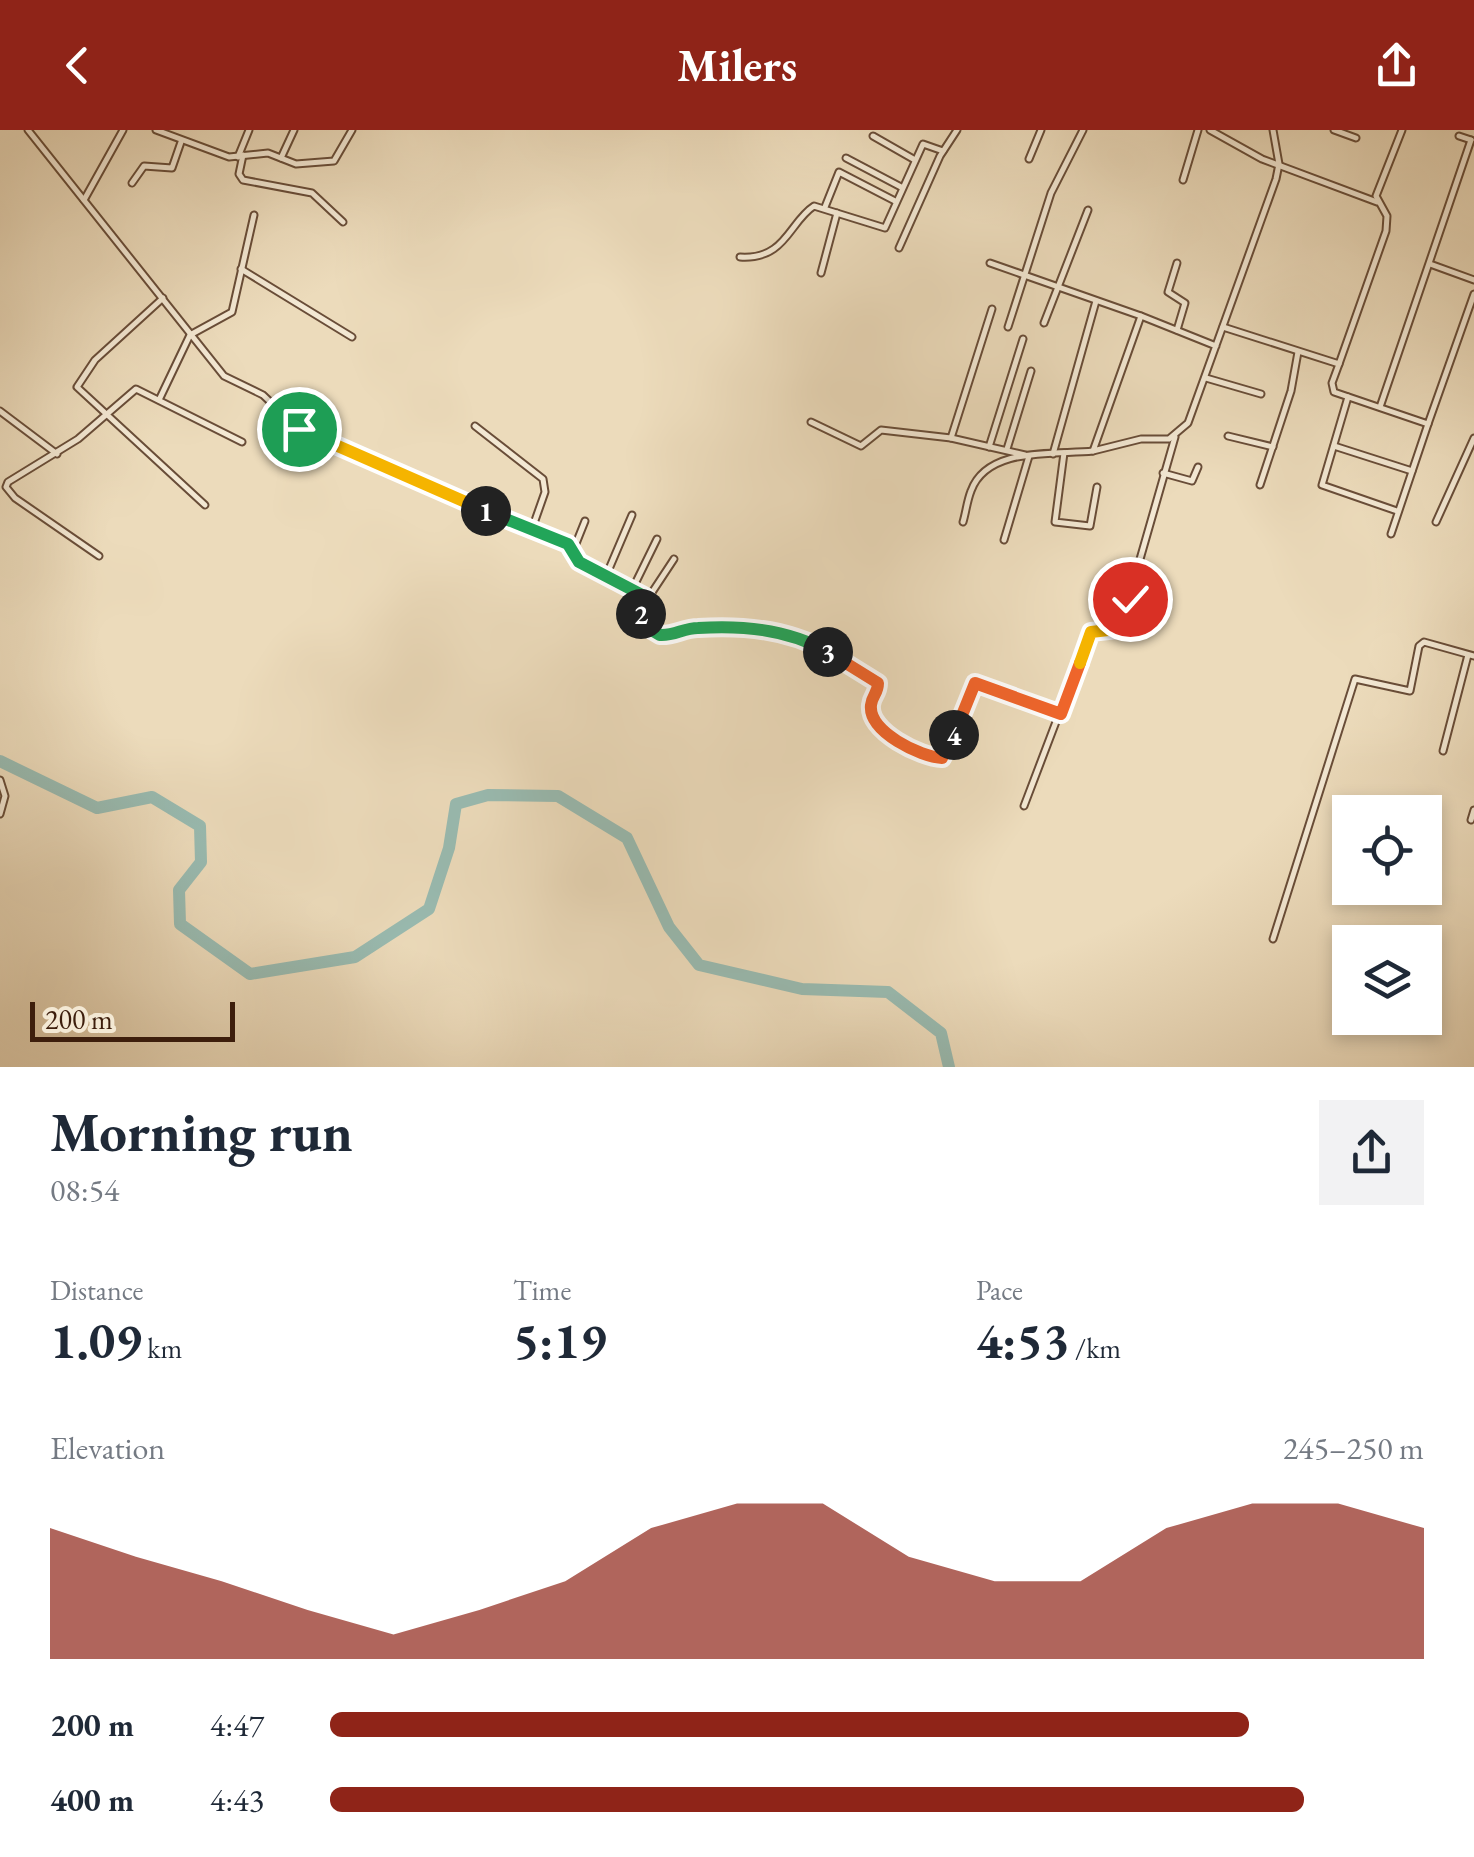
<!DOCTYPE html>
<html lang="en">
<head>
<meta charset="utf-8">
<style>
  :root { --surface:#fff; --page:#f2f2f3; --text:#1f2937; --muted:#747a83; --accent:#8f2418 }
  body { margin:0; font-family:"EB Garamond",serif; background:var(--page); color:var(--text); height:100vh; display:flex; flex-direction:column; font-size:38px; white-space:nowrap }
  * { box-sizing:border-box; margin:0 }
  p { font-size:32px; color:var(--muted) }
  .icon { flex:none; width:55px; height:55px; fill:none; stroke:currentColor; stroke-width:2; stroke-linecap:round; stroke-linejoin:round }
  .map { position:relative; height:937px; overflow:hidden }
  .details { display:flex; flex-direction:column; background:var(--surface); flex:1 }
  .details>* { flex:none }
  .controls { position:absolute; left:1332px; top:665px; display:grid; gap:20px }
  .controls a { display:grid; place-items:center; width:110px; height:110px; border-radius:0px; background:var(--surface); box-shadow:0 5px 15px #0003; font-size:50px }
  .scale { position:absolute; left:30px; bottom:25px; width:205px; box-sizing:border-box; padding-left:10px; border:5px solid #3d1e0c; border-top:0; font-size:28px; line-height:35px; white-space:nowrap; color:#3d1e0c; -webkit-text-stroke:8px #f3e8d3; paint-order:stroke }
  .pin { position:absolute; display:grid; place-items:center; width:85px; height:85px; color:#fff; margin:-42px; border:5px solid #fff; border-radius:50%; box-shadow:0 2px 10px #0007 }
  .km { position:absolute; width:50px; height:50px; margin:-25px; border-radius:50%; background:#222; color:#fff; font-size:28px; line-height:50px; text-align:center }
  .round { display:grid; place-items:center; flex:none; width:105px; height:105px; border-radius:0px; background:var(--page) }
  .summary { display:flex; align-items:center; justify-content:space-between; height:170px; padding:0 50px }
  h1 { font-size:55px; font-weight:700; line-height:75px }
  .metrics { display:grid; grid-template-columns:repeat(3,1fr); gap:15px; height:170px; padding:10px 50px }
  .metrics div { display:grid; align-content:center }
  .metrics b { font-size:50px; font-weight:700 }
  .metrics small { font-size:28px; font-weight:400 }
  .metrics p { font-size:28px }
  .chart { height:280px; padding:20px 50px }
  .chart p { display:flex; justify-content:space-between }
  .chart svg { width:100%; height:180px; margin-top:10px; fill:var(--accent); opacity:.7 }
  ul { padding:0 50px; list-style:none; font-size:32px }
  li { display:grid; grid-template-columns:160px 120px 1fr; align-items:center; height:75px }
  li i { height:25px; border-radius:12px; background:var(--accent) }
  header { display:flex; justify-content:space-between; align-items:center; height:130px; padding:0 50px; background:var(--accent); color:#fff; font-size:45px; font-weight:700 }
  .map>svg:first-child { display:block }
</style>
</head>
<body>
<header><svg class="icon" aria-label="back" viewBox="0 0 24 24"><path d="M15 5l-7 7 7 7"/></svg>Milers<svg class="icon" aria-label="share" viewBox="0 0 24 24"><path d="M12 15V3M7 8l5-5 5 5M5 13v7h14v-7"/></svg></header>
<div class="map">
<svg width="1474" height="937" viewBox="0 0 1474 937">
  <rect width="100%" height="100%" fill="#ecdbbb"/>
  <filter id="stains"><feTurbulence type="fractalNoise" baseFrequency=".002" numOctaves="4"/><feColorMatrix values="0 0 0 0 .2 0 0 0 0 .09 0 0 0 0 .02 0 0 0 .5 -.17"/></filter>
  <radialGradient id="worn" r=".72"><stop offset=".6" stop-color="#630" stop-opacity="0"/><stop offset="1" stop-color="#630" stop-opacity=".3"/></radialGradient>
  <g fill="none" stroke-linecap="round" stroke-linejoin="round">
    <polyline stroke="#99bbb1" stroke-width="12" points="0,631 97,678 152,667 200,696 201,732 179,760 180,794 250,844 355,827 429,779 449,718 456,674 488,665 558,666 627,708 669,797 699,835 802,859 888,862 941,903 949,937"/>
    <g stroke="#694d38" stroke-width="9">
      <g id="street">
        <path d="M28,0L224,246L263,265L299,299L568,414L579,431L645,467L641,488C658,517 676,497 702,497C782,500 807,509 875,550L879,559L871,576C877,606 913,627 943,628L948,621L978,551L1061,584"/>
        <polyline points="156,0 229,27 268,23 296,34 334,31 352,0"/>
        <polyline points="1210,0 1262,29 1377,72"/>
        <polyline points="1334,0 1356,8"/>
        <polyline points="873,6 915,30"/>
        <polyline points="1459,6 1471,10"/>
        <polyline points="243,25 239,44 243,50 312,63 343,92"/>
        <polyline points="238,27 249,0"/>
        <polyline points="281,28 294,0"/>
        <polyline points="846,28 901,57"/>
        <polyline points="1029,29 1041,0"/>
        <polyline points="1183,50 1198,0"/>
        <polyline points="132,53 144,36 172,38 181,12"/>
        <polyline points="84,70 123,0"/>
        <polyline points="825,77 839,42 895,71"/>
        <polyline points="899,118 940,26 957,0"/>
        <path d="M740,127C786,130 789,92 814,76L885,98L923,14L943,21"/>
        <polyline points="990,133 1141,186"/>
        <polyline points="1177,133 1168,162 1185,173 1177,200"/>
        <polyline points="1430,134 1474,150"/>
        <polyline points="241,139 352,207"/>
        <polyline points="821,143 837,83"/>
        <polyline points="163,168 95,230 77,257 205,375"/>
        <polyline points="1044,193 1088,80"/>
        <polyline points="1008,197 1051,63 1083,0"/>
        <polyline points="1223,197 1339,234 1386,101 1387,86 1376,66 1402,0"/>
        <polyline points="1216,216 1141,186 1093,321 1141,309 1169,309 1188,293 1276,49 1279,34 1273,0"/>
        <polyline points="1339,234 1332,253 1334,262 1428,294 1474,164"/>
        <polyline points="1206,248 1261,264"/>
        <polyline points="1348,267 1322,355 1397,381"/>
        <polyline points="159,270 190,205 232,182 254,85"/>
        <polyline points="1380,277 1471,10"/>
        <polyline points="0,281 57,324"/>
        <polyline points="811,292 861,316 881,300 951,308 1025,325"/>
        <polyline points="475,296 543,349 545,362 532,399"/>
        <polyline points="1228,306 1273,317"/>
        <polyline points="951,308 992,179"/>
        <polyline points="1334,316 1412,341"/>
        <polyline points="989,317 1023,209"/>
        <polyline points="1007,319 1031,241"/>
        <polyline points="1064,323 1055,392 1090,396 1097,357"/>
        <polyline points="1053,324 1096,171"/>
        <polyline points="1163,343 1192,351 1198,337"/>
        <polyline points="1260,355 1291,261 1298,222"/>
        <path d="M963,392C966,382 967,371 971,361C987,316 1056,325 1093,321"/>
        <polyline points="1436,392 1474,308"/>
        <polyline points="1391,404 1428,294"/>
        <polyline points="1004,410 1029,326"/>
        <polyline points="573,421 585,391"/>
        <polyline points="99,426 15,368 6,357 8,352 78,309 136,259 242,312"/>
        <polyline points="606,446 632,385"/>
        <polyline points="632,460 657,409"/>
        <polyline points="647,470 674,429"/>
        <polyline points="1443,621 1468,525"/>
        <polyline points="0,650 5,666 0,684"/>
        <polyline points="1024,676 1089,505 1094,500 1114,501 1124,485 1175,307"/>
        <polyline points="1471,690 1474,680"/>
        <polyline points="1273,809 1355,549 1410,561 1419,516 1424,512 1474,526"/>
      </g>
    </g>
    <use href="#street" stroke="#f3e8d3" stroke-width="5"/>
  </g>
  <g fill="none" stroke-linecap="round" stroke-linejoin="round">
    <g stroke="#fff" stroke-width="20">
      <polyline id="split-1" points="299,299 486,381"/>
    </g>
    <g stroke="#fff" stroke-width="20">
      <polyline id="split-2" points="486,381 568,414 579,432 646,467 641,484"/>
    </g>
    <g stroke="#fff" stroke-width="20">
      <path id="split-3" d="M641,484L645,496L660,505C674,506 684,498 698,498C742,495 790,500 828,522"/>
    </g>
    <g stroke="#fff" stroke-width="20">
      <path id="split-4" d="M828,522L878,553C878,564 872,565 871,575C868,602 921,627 942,628L954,605"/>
    </g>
    <g stroke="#fff" stroke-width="20">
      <polyline id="split-5" points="954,605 975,553 1061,584 1080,533"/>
    </g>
    <g stroke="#fff" stroke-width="20">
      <polyline id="split-6" points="1080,533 1091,502 1117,499 1130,469"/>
    </g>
    <use href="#split-1" stroke="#f5b400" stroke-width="12"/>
    <use href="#split-2" stroke="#22a559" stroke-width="12"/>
    <use href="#split-3" stroke="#22a559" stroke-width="12"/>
    <use href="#split-4" stroke="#f0652b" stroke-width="12"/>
    <use href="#split-5" stroke="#f0652b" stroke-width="12"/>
    <use href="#split-6" stroke="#f5b400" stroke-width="12"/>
  </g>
  <rect width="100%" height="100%" filter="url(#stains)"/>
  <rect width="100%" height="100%" fill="url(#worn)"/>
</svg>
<div class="controls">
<a><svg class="icon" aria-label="locate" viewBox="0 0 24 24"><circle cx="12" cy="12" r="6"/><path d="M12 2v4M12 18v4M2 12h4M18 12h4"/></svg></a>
<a><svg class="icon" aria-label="layers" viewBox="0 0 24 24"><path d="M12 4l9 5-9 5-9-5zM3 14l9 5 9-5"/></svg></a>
</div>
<div class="scale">200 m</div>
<div class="pin" style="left:299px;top:299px;background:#1e9e55"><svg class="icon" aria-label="arrive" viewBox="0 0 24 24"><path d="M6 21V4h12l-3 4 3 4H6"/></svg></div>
<div class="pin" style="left:1130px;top:469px;background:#d93025"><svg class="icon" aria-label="check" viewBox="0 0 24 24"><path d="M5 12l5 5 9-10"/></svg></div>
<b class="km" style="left:486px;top:381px">1</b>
<b class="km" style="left:641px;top:484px">2</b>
<b class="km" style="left:828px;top:522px">3</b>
<b class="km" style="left:954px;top:605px">4</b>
</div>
<section class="details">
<div class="summary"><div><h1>Morning run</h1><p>08:54</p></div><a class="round"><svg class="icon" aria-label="share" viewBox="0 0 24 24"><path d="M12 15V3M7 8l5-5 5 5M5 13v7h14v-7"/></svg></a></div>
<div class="metrics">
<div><p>Distance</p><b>1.09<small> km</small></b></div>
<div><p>Time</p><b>5:19</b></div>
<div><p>Pace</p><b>4:53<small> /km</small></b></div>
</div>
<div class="chart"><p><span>Elevation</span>245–250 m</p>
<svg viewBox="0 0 160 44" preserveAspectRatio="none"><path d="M0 44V12L10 19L20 25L30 32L40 38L50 32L60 25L70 12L80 6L90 6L100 19L110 25L120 25L130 12L140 6L150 6L160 12V44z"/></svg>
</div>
<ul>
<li><b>200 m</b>4:47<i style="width:84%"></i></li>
<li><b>400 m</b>4:43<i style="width:89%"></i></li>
</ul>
</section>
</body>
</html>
